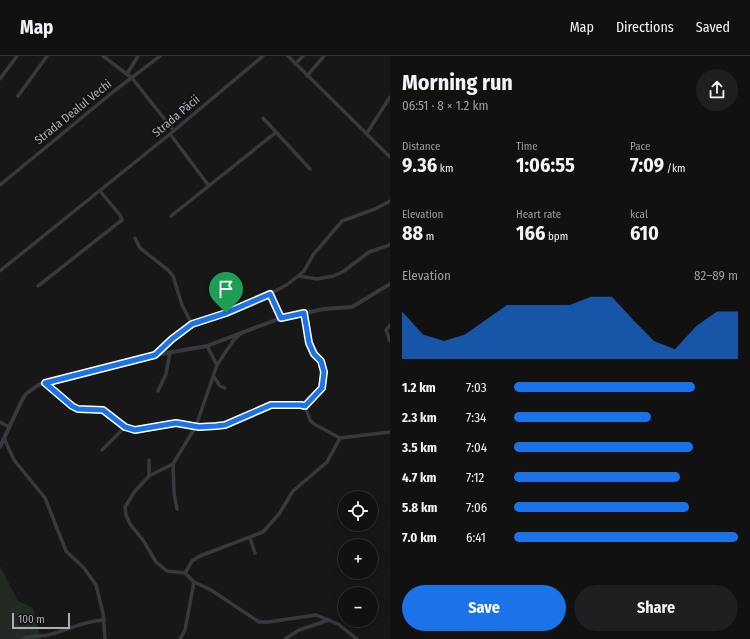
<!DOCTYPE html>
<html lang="en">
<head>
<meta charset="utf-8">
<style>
  :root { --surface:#111112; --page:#1e1f20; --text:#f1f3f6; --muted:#9c9d9f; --line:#303132; --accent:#1a73e8 }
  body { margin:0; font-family:"Fira Sans Condensed",sans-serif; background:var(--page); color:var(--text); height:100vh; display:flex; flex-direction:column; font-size:15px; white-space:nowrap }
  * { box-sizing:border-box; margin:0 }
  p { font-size:13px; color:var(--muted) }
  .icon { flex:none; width:22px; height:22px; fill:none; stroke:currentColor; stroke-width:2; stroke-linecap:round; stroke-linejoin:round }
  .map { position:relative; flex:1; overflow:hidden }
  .details { display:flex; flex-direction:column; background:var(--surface); width:360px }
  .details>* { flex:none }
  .tools { position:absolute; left:338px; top:435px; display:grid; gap:8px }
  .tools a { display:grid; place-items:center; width:40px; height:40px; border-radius:50%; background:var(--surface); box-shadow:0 2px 10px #0003,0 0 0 1px var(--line); font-size:20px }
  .scale { position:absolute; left:12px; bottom:10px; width:58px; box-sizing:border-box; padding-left:4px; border:2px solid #aaaeb7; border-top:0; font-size:11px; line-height:14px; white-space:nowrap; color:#aaaeb7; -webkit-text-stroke:3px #121213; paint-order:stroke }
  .pin { position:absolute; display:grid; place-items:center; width:34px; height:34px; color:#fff; margin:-41px -17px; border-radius:50% 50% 50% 0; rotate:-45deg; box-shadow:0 0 4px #0007 }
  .pin .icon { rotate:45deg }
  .round { display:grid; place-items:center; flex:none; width:42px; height:42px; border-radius:21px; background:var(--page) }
  .overview { display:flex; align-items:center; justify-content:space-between; height:68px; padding:0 12px }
  h1 { font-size:22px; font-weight:700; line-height:30px }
  .figures { display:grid; grid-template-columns:repeat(3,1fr); gap:6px; height:68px; padding:4px 12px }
  .figures div { display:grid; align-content:center }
  .figures b { font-size:20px; font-weight:700 }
  .figures small { font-size:11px; font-weight:400 }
  .figures p { font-size:11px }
  .chart { height:112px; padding:8px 12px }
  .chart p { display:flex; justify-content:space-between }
  .chart svg { width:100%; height:72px; margin-top:4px; fill:var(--accent); opacity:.7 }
  .action { display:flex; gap:8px; margin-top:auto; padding:8px 12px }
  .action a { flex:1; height:46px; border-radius:24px; background:var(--accent); color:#fff; font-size:16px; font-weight:700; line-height:46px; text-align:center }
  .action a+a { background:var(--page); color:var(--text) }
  ul { padding:0 12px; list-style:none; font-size:13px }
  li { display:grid; grid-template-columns:64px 48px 1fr; align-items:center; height:30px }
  li i { height:10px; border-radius:5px; background:var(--accent) }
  header { display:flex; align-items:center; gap:24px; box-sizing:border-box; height:56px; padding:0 20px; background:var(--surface); border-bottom:1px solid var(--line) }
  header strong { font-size:19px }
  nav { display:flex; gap:22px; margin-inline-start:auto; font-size:14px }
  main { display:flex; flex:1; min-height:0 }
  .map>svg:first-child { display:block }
</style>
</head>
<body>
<header>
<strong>Map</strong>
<nav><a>Map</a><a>Directions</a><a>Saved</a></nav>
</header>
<main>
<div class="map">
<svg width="390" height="583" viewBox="0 0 390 583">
  <rect width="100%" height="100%" fill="#171718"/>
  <polygon fill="#232a24" points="0,510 18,545 33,552 41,583 0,583"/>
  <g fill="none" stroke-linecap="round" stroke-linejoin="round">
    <g stroke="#38393d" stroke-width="3.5">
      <polyline points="103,0 132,22 174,75"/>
      <polyline points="288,0 390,101"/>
      <polyline points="295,8 303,0"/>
      <polyline points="127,18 138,0"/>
      <polyline points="307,20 324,0"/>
      <polyline points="0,23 17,0"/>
      <polyline points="18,40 47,0"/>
      <polyline points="263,62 310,113"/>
      <polyline points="367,77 390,41"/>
      <polyline points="170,78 209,130"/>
      <polyline points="0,129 113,36 160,0"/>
      <polyline points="171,160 275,77"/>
      <polyline points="135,182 140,192 168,214 173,220 182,249 192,268"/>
      <polyline points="0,215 170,78 263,0"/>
      <polyline points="299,220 317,223 334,220 344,215 369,196 390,189"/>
      <polyline points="38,230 122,164 120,159 100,135"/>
      <polyline points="270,238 281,262"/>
      <polyline points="390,269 386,274 390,285"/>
      <polyline points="207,290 217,309"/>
      <polyline points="155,299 172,283 192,268 241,251 270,238 288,228 304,215 313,199 342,165 375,153 390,145"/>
      <polyline points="214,321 220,330 225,332"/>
      <path d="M45,327L52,335L72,350L78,353L103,354L125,371L135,374L176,367L199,371L216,370L225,369L271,349H301L305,350C317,339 331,324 322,307C319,301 313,297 311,291C306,281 306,268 304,257"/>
      <polyline points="158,335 166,318 170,296"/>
      <polyline points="305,350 310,364 314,368 340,382 390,376"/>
      <polyline points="0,366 9,371"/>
      <polyline points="4,382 14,404 45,442 66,495 84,512 96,529 103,557 105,583"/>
      <polyline points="102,394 125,371"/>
      <polyline points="173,408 174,437 177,453"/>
      <polyline points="149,420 149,404"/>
      <polyline points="250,482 255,497"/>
      <polyline points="185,517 167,515 156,506 143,484 130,468 126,459 125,451 135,435 149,420 173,408 196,370 217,309 233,285 240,278"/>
      <polyline points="185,517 192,505 200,500 263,476 279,458 293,435 327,406 340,382"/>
      <polyline points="194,526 211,534 259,566 268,566 316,559 338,568 357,583"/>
      <path d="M23,583C32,579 40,581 48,579C68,574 83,565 104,564"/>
      <polyline points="180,583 185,574 194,526 185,517"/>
      <polyline points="285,583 299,574 329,564"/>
    </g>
    <polyline stroke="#38393d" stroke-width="4" points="0,391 22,344 26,338 38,329 155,299 207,290 281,262 324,253 352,251 390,228"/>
  </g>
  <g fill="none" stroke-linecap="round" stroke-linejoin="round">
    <g stroke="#fff" stroke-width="8">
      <polygon id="route" points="270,238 281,262 304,257 309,287 314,298 321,305 324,316 322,332 305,350 301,349 271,349 225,369 216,370 199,371 176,367 135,374 125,371 103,354 78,353 72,350 45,327 155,299 172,283 192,268 226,257"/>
    </g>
    <use href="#route" stroke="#1a73e8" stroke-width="5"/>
  </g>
  <g text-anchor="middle" stroke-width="3.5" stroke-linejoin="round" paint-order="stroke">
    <g font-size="12" fill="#aaaeb7" stroke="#121213">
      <text transform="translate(73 56) rotate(-39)" y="4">Strada Dealul Vechi</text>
      <text transform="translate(176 60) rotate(-40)" y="4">Strada Păcii</text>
    </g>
  </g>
</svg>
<div class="tools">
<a><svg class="icon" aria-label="locate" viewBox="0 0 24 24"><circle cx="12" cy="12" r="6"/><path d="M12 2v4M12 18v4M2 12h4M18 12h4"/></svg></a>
<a>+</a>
<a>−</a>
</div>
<div class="scale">100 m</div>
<div class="pin" style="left:226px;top:257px;background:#1e9e55"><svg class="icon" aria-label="arrive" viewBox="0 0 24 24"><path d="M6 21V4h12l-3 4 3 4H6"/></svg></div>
</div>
<section class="details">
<div class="overview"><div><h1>Morning run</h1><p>06:51 · 8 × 1.2 km</p></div><a class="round"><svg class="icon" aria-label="share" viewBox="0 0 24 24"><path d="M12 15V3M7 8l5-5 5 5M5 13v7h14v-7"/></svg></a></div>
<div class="figures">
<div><p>Distance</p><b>9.36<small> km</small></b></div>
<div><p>Time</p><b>1:06:55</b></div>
<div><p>Pace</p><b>7:09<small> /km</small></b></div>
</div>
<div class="figures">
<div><p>Elevation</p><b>88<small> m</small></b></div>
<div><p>Heart rate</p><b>166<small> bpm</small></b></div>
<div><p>kcal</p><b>610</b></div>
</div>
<div class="chart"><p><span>Elevation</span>82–89 m</p>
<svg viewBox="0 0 160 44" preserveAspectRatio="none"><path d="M0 44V15L10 29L20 33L30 29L40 20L50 11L60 11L70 11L80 11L90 6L100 6L110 20L120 33L130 38L140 24L150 15L160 15V44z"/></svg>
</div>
<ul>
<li><b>1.2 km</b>7:03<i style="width:81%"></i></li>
<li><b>2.3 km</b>7:34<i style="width:61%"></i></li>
<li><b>3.5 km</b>7:04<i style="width:80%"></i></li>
<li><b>4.7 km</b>7:12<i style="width:74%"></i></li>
<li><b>5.8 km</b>7:06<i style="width:78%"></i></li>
<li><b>7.0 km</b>6:41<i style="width:100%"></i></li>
</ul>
<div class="action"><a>Save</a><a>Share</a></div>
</section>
</main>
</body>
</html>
